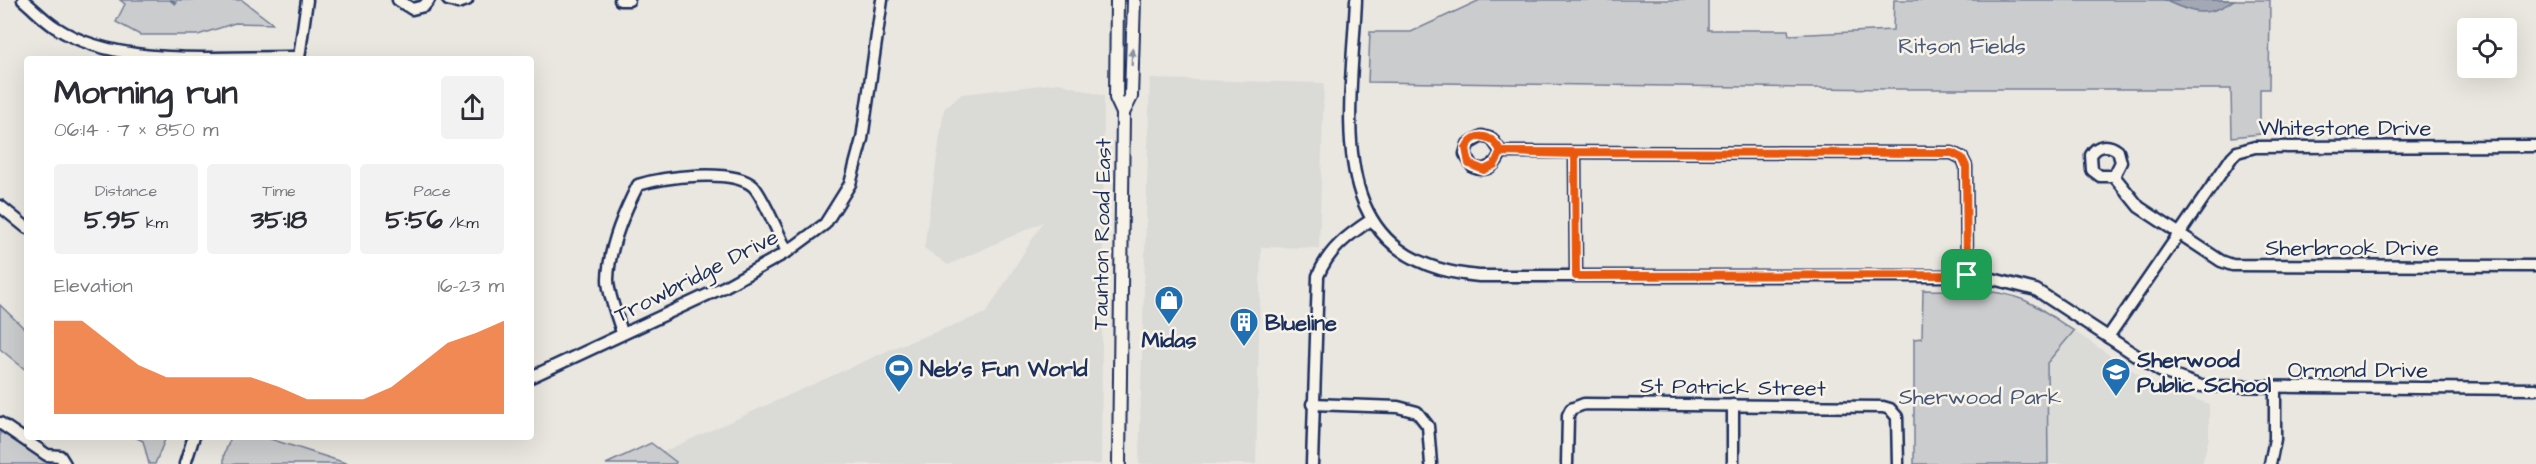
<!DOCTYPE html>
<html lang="en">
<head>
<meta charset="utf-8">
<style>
  :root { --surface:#fff; --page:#f2f2f3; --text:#2b2b33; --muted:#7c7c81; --accent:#ea580c }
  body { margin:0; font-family:"Architects Daughter",sans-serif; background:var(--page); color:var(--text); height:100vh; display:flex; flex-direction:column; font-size:22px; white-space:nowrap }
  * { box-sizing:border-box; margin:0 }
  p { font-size:20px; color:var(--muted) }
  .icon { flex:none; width:33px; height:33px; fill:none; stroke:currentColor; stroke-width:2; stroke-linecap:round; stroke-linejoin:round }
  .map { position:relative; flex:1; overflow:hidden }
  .drawer { position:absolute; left:24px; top:56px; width:510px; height:384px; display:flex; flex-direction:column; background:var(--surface); border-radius:6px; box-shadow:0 6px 24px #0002 }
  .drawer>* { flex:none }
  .buttons { position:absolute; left:2457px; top:18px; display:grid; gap:12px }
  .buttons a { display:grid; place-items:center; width:60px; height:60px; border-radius:6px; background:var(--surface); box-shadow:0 6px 24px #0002; font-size:30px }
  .pin { position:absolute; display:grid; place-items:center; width:51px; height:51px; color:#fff; margin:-26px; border-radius:12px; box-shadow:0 3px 9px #0006 }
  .round { display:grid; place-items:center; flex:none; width:63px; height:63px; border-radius:6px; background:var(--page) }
  .head { display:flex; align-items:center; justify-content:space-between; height:102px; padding:0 30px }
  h1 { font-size:33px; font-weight:700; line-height:45px }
  .figures { display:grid; grid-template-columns:repeat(3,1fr); gap:9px; height:102px; padding:6px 30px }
  .figures div { display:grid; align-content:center; border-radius:6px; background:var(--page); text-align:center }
  .figures b { font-size:26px; font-weight:700 }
  .figures small { font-size:16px; font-weight:400 }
  .figures p { font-size:16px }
  .chart { height:168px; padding:12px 30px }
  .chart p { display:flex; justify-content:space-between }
  .chart svg { width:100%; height:108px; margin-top:6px; fill:var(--accent); opacity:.7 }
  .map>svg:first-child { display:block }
</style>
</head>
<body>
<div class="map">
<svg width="2536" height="464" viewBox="0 0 2536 464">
  <rect width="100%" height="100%" fill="#eae7e0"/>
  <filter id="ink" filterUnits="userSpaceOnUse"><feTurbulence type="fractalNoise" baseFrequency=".0167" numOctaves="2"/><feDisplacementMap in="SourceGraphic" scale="12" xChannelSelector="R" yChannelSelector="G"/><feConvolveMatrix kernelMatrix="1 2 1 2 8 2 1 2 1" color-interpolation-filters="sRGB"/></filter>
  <g filter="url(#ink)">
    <g fill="#dadad6">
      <polygon points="1150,79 1324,83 1319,248 1261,247 1256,464 1139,464"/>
      <polygon points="1059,83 1104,96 1101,464 647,464 647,459 896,347 986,313 1043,222 948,265 924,248 944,109 962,94"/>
      <polygon points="2074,331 2154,385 2209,404 2209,438 2202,464 2048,464 2047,363"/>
    </g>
    <g fill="#cbcccd" stroke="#737e96" stroke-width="1.5">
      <polygon points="120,0 242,0 273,24 235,23 198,35 140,35 116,22 125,4"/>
      <polygon points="1480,0 1708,0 1708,30 1788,30 1789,35 1893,30 1894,0 2270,0 2269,89 2260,89 2260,134 2232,137 2231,89 1891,89 1368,82 1370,32 1411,32"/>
      <path d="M1923,290C1960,291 2001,286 2034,305C2048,313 2061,323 2074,331L2047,363L2048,464H1914V339L1922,338Z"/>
      <polygon points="0,305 27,331 27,371 0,349"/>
      <polygon points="0,423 45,455 50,464 0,464"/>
      <polygon points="135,437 166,437 155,464 149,464 143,441"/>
      <polygon points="231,437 264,437 349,464 224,464 224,455"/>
      <polygon points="651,443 676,462 675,464 606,464"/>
    </g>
    <path fill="#a3a8b4" stroke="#6d7892" stroke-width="1.5" d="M2164,0H2234C2208,19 2192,13 2164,0Z"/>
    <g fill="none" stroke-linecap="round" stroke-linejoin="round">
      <polyline stroke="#6d7892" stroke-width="3" points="171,0 175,3"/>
      <g stroke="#1b2f5e" stroke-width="15">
        <g id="minor">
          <path d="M23,0C34,9 43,19 55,27C118,69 225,56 299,57"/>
          <polyline points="398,0 412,9 424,6 429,0"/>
          <polyline points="448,0 458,3 467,0"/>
          <polyline points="620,0 629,0"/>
          <path d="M1356,0C1351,115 1319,262 1479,276H1981L2036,290L2160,371L2201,386L2536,389"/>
          <polyline points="299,58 307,0"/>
          <path d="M1501,152C1496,165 1487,173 1473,167L1465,154L1468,144L1482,136L1492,139L1501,152L1952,153L1962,158L1966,166L1967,275"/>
          <polyline points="1575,154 1576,275"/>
          <path d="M2114,176H2100L2092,170L2091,155C2097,145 2108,143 2118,151L2121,162L2114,176L2139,207L2221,261L2232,265L2536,266"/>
          <polyline points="0,206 27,228"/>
          <path d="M622,333C618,317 608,296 608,279C609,248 624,212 638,185C663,177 732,168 753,186C762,194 781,239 787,252"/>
          <polyline points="2108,337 2232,157 2237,152 2255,147 2536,146"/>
          <polyline points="531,377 724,287 787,252 825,224 850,184 862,139 882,0"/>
          <polyline points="1312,404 1398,407 1417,412 1428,426 1431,464"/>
          <polyline points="0,423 47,455 60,456 65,464"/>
          <polyline points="185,464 194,436"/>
          <path d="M1312,464L1318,276C1328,250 1348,235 1371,220"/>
          <polyline points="1567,464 1568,415 1571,409 1584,404 1883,407 1890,409 1897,417 1898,464"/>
          <polyline points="1733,464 1733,405"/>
          <polyline points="2270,464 2275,439 2275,389"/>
        </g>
      </g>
      <g stroke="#1b2f5e" stroke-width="16">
        <g id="major">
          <polyline points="1117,0 1116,98 1123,113 1119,464"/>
          <polyline points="1123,113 1131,97 1134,0"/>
        </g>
      </g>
      <use href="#minor" stroke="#f7f3e8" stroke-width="10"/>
      <use href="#major" stroke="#f7f3e8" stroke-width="12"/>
    </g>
    <defs><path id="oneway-solid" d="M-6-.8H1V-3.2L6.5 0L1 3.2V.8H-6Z" transform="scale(1.5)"/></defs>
    <use fill="#8991a3" href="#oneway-solid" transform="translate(1132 57) rotate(-88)"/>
  </g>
  <g fill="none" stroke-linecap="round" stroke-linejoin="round" filter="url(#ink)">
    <g stroke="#fff" stroke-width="12">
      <path id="route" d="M1967,275L1966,166L1962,158L1952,153L1501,152L1494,165L1484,170L1469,164L1466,148C1475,129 1494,136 1501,152L1575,154L1576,276L1967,275"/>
    </g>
    <use href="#route" stroke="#ea580c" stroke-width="8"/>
  </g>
  <defs>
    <g id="shop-pin" transform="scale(1.5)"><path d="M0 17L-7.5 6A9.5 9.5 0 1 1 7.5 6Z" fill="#1f6fb2" stroke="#f7f3e8"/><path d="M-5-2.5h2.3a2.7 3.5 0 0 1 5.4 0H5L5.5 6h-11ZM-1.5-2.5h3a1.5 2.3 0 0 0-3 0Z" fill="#fff"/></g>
    <g id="building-pin" transform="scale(1.5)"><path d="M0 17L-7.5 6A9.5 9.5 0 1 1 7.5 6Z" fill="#1f6fb2" stroke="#f7f3e8"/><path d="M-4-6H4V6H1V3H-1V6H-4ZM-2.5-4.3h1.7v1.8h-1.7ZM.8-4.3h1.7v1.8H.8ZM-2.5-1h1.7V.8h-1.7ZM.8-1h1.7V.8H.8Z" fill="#fff"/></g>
    <g id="stadium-pin" transform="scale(1.5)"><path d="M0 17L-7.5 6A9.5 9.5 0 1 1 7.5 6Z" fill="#1f6fb2" stroke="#f7f3e8"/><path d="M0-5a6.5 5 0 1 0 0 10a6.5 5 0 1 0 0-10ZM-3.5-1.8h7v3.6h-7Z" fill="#fff"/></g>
    <g id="school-pin" transform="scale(1.5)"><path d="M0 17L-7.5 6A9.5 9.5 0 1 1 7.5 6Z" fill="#1f6fb2" stroke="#f7f3e8"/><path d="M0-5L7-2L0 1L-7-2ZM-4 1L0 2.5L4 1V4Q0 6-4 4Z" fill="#fff"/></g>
  </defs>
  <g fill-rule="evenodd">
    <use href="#shop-pin" x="1169" y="300"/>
    <use href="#building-pin" x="1244" y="322"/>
    <use href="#stadium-pin" x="899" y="368"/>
    <use href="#school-pin" x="2116" y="372"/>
  </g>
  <g text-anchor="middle" stroke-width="5" stroke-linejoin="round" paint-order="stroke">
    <g font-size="22" fill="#47567a" stroke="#f7f3e8">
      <text x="1962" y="53">Ritson Fields</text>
      <text x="1980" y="404">Sherwood Park</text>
    </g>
    <g font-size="22" fill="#1b2f5e" stroke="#f7f3e8">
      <text x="2345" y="135">Whitestone Drive</text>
      <text transform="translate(1101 234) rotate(-89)" y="8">Taunton Road East</text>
      <text x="2352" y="255">Sherbrook Drive</text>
      <text transform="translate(696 275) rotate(-27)" y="8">Trowbridge Drive</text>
      <text x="2358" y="377">Ormond Drive</text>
      <text transform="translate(1733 386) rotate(1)" y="8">St Patrick Street</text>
    </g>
    <g font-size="22" font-weight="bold" fill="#1b2f5e" stroke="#f7f3e8" text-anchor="start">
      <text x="1265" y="330">Blueline</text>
      <text x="1169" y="347" text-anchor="middle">Midas</text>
      <text x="2137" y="367">Sherwood<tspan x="2137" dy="25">Public School</tspan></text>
      <text x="920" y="376">Neb's Fun World</text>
    </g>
  </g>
</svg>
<div class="buttons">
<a><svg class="icon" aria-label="locate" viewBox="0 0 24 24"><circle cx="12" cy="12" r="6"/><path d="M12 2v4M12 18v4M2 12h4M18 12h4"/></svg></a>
</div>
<div class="pin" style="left:1967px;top:275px;background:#1e9e55"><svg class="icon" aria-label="arrive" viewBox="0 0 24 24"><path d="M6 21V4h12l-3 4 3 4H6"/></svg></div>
<section class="drawer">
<div class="head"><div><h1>Morning run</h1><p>06:14 · 7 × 850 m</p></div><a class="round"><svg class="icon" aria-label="share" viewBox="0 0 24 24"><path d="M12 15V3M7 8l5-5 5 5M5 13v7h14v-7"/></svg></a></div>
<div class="figures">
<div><p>Distance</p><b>5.95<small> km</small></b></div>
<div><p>Time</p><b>35:18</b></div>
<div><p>Pace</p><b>5:56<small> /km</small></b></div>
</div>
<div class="chart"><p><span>Elevation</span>16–23 m</p>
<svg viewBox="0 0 160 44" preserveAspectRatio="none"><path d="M0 44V6L10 6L20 15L30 24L40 29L50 29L60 29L70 29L80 33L90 38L100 38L110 38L120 33L130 24L140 15L150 11L160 6V44z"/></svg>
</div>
</section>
</div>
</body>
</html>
